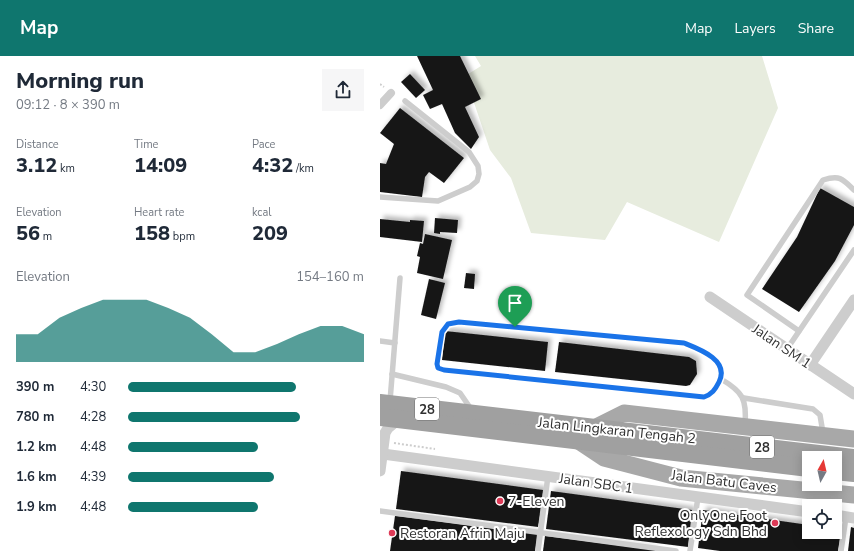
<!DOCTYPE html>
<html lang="en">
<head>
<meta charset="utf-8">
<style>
  :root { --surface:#fff; --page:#f6f6f7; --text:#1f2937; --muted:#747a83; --accent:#0f766e }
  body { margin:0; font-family:"Nunito Sans",sans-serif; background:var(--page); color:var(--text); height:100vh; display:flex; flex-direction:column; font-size:15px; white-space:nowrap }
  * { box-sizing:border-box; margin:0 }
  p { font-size:13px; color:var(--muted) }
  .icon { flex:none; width:22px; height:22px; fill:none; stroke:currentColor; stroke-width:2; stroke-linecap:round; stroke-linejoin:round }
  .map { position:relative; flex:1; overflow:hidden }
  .panel { display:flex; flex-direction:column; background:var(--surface); width:380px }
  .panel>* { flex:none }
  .needle { width:26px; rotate:8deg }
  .fabs { position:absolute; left:422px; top:395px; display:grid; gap:8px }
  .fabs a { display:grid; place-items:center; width:40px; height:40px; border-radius:0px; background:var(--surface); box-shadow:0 2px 10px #0003; font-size:20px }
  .pin { position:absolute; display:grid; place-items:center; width:34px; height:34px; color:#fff; margin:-41px -17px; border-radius:50% 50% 50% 0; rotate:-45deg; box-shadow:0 0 4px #0007 }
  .pin .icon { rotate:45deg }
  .round { display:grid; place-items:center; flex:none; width:42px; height:42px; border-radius:0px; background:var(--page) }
  .overview { display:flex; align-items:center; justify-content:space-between; height:68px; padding:0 16px }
  h1 { font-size:22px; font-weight:800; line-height:30px }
  .figures { display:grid; grid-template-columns:repeat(3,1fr); gap:6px; height:68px; padding:4px 16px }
  .figures div { display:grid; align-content:center }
  .figures b { font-size:20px; font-weight:800 }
  .figures small { font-size:11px; font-weight:400 }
  .figures p { font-size:11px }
  .chart { height:112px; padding:8px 16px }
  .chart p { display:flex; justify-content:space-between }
  .chart svg { width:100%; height:72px; margin-top:4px; fill:var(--accent); opacity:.7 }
  ul { padding:0 16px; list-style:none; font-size:13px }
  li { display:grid; grid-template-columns:64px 48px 1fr; align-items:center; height:30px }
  li i { height:10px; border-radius:5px; background:var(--accent) }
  header { display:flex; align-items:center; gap:24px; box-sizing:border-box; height:56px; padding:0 20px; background:var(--accent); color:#fff }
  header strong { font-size:19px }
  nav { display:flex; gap:22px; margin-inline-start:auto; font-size:14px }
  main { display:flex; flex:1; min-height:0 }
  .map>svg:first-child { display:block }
</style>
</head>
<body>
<header>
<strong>Map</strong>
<nav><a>Map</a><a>Layers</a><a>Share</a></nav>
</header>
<main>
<section class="panel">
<div class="overview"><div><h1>Morning run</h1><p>09:12 · 8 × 390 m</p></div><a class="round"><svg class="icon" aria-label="share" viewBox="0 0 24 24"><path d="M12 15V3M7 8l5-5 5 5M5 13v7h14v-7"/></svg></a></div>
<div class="figures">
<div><p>Distance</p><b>3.12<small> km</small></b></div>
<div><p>Time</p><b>14:09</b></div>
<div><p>Pace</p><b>4:32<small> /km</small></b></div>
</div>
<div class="figures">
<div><p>Elevation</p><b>56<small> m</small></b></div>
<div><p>Heart rate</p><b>158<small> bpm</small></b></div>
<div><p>kcal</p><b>209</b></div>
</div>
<div class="chart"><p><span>Elevation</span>154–160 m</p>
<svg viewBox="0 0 160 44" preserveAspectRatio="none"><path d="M0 44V27L10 27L20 17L30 11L40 6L50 6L60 6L70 11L80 17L90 27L100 38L110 38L120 33L130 27L140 22L150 22L160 27V44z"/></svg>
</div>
<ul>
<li><b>390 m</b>4:30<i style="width:71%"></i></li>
<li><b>780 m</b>4:28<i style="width:73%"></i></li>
<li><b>1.2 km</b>4:48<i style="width:55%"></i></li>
<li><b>1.6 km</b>4:39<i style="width:62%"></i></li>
<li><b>1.9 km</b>4:48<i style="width:55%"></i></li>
</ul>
</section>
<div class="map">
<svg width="474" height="495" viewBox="0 0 474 495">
  <defs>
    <filter id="shadow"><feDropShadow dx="3.5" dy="-3.5" stdDeviation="2" flood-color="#0004"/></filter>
  </defs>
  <rect width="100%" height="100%" fill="#fff"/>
  <polygon fill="#e7ecde" points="95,0 382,0 398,52 339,186 247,146 225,184 151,177 131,122 110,94 85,20 101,10"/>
  <g fill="#171717" filter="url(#shadow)">
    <polygon points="37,0 80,0 101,43 85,51 99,81 91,93 75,77 62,48 50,53 43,39 53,34"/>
    <polygon points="30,18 45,34 36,42 21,26"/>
    <polygon points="20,52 84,102 64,127 49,116 45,121 42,141 0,136 0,107 6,108 14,88 0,77"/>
    <polygon points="440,132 474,151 474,169 455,205 419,256 382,233 417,181"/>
    <polygon points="55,162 78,164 77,177 60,176 60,178 54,177"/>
    <polygon points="0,163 30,166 30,164 44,165 42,186 0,181"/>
    <polygon points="45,178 72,184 63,223 37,217 40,201 37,200 40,187 43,188"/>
    <polygon points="86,217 95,218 94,233 84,232"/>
    <polygon points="49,223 65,227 56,263 41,259"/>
    <polygon points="65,275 168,286 165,315 62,304"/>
    <polygon points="179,286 309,301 316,305 317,318 310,329 306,330 175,316"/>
    <polygon points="21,415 163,434 158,471 16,453"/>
    <polygon points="171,435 312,454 308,491 166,473"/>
    <polygon points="323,454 429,469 429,476 455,476 455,473 461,474 458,495 340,495 318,492"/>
    <polygon points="15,460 157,478 155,495 10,495"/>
    <polygon points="471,471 474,472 474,495 468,495"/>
    <polygon points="165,480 275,494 275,495 163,495"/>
  </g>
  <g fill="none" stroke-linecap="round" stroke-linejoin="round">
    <g stroke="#cdcdcd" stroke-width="2" stroke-dasharray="2 2" stroke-linecap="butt">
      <polyline points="0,28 4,31"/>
      <polyline points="14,387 55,393"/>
    </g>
    <g stroke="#cdcdcd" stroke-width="5.5">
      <polyline points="0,141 58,145 90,131 97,125 99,118 98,110 89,96 25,45"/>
      <path d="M79,266L304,287C319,293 350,304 339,326C335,334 332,338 324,341L63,314L59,312L57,308L62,276L68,268Z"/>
      <path d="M419,275L367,239L443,124C459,119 462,122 474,134"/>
      <polyline points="0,285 15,287"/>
      <polyline points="407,293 474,194"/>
      <polyline points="12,318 66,331 80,337 91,353"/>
      <path d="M341,323C363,336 367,343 365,369"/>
      <polyline points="364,342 433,353 440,359 443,377"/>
      <polyline points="10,345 20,222"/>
      <polyline points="0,455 296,495"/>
      <polyline points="158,495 168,420"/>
      <polyline points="310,495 318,441"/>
      <polyline points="461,495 466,461"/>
    </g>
    <polyline stroke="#cdcdcd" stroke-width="8" points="0,49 11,37"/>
    <g stroke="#cdcdcd" stroke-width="11">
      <polyline points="330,241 474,338"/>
      <polyline points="430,309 474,244"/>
      <polyline points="3,398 429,456"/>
      <polyline points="0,415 5,377 8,372 19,363"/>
      <polyline points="455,459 474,462"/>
    </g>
    <g stroke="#a8a8a8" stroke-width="17">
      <polyline points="214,372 244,357 474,383"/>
      <polyline points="197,384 224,402 301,422 474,439"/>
    </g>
    <g stroke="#a0a0a0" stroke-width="18">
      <polyline points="0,347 474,402"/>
      <polyline points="0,361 429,412"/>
      <polyline points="455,415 474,417"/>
    </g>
  </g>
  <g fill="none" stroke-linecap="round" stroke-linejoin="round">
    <g stroke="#fff" stroke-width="8">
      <path id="route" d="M79,266L304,287C319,293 350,304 339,326C335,334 332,338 324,341L64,314L58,312L57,308L62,276L68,268Z"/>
    </g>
    <use href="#route" stroke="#1a73e8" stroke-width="5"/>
  </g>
  <g fill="#de3a57" stroke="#fff" stroke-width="1.5">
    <circle cx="120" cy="445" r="4"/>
    <circle cx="395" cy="467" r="4"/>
    <circle cx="12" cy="477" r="4"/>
  </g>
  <g text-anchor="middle" stroke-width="4" stroke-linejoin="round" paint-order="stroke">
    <g fill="#fff" stroke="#6e6e6e" stroke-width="1">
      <rect x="35" y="342" width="24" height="22" rx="3"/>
      <rect x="370" y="380" width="24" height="22" rx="3"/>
    </g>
    <g font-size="13" font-weight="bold" fill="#303030">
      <text x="47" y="358">28</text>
      <text x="382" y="396">28</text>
    </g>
    <g font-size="14" fill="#303030" stroke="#fff">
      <text transform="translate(402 290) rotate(34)" y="5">Jalan SM 1</text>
      <text transform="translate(237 374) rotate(6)" y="5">Jalan Lingkaran Tengah 2</text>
      <text transform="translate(344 425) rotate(7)" y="5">Jalan Batu Caves</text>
      <text transform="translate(216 427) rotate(8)" y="5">Jalan SBC 1</text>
    </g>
    <g font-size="14" fill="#303030" stroke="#fff" text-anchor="start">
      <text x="128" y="450">7-Eleven</text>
      <text x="387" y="464" text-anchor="end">OnlyOne Foot<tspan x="387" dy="16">Reflexology Sdn Bhd</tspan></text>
      <text x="20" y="482">Restoran Afrin Maju</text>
    </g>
  </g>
</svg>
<div class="fabs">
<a><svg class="needle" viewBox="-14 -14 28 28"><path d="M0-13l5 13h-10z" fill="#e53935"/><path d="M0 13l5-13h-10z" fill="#747a83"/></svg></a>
<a><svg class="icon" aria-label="locate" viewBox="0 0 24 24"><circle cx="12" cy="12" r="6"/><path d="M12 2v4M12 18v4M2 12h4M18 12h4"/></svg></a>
</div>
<div class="pin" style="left:135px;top:271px;background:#1e9e55"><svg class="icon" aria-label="arrive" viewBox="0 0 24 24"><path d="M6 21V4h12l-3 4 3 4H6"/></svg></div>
</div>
</main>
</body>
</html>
